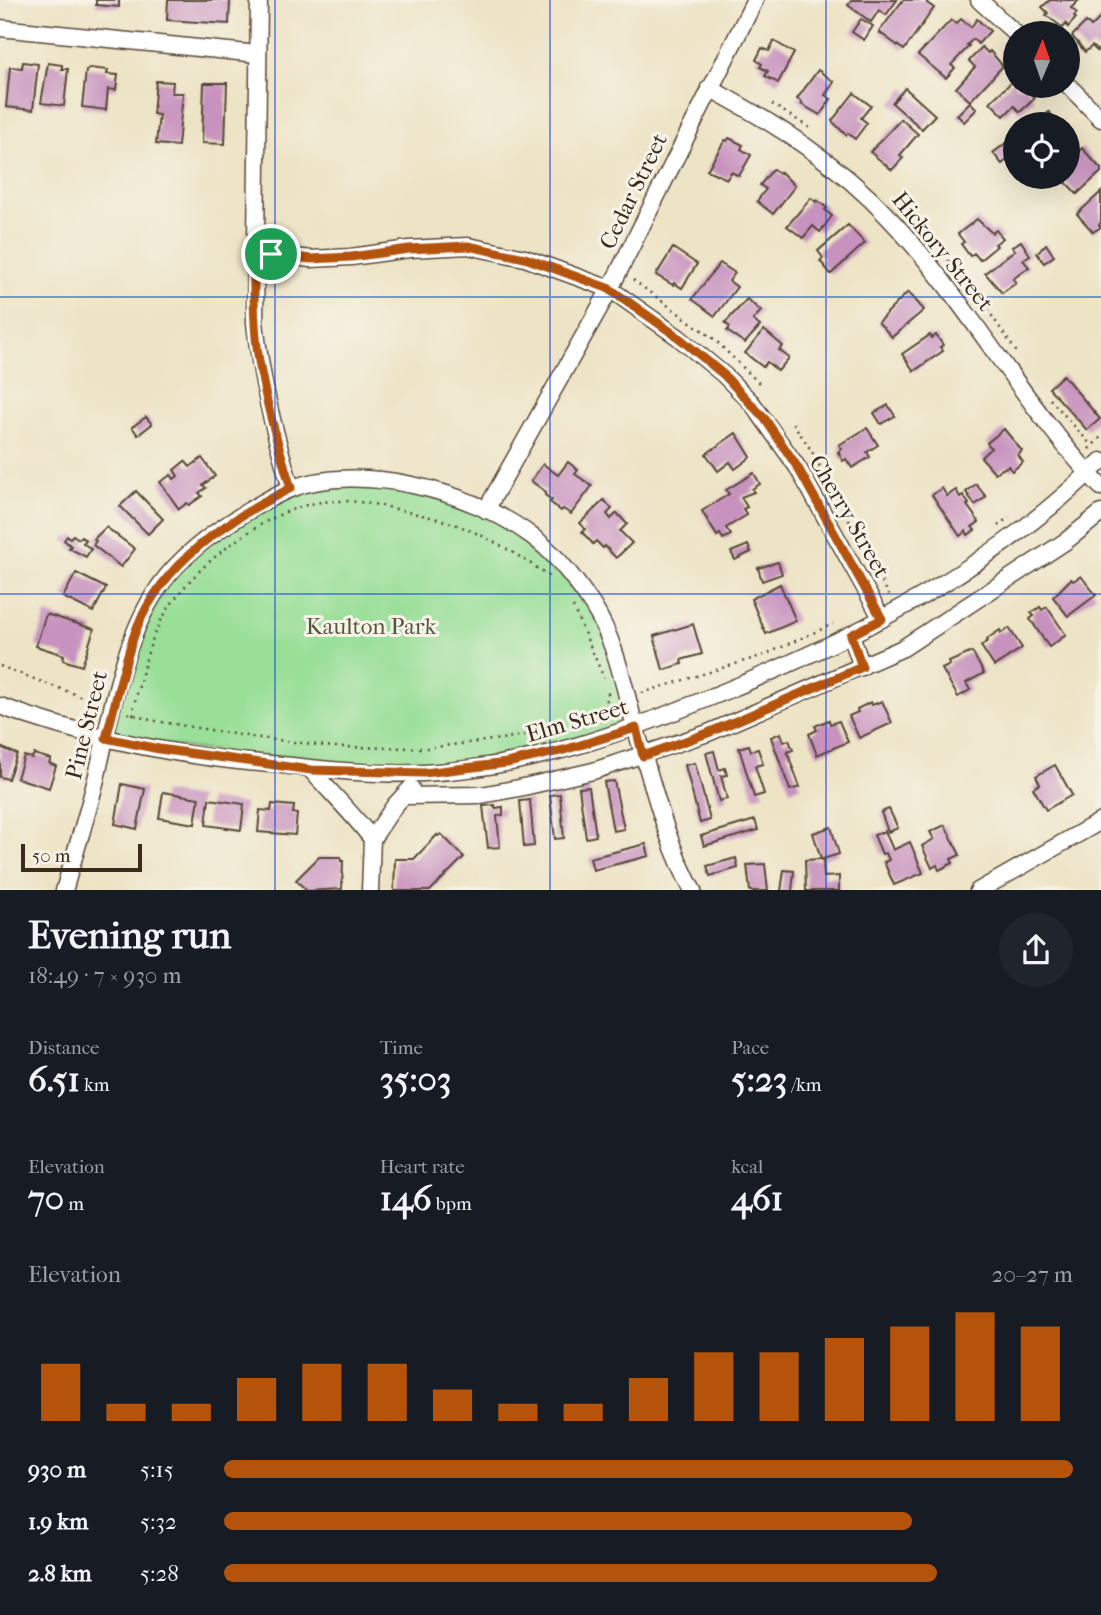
<!DOCTYPE html>
<html lang="en">
<head>
<meta charset="utf-8">
<style>
  :root { --surface:#171b24; --page:#20242c; --text:#f1f3f6; --muted:#9ea1a6; --accent:#b45309 }
  body { margin:0; font-family:"IM FELL French Canon",serif; background:var(--page); color:var(--text); height:100vh; display:flex; flex-direction:column; font-size:26px; white-space:nowrap }
  * { box-sizing:border-box; margin:0 }
  p { font-size:23px; color:var(--muted) }
  .icon { flex:none; width:38px; height:38px; fill:none; stroke:currentColor; stroke-width:2; stroke-linecap:round; stroke-linejoin:round }
  .map { position:relative; height:890px; overflow:hidden }
  .drawer { display:flex; flex-direction:column; background:var(--surface); flex:1 }
  .drawer>* { flex:none }
  .needle { width:46px; rotate:2deg }
  .fabs { position:absolute; left:1003px; top:21px; display:grid; gap:14px }
  .fabs a { display:grid; place-items:center; width:77px; height:77px; border-radius:50%; background:var(--surface); box-shadow:0 7px 28px #0002; font-size:35px }
  .scale { position:absolute; left:21px; bottom:18px; width:121px; box-sizing:border-box; padding-left:7px; border:4px solid #3b2a1e; border-top:0; font-size:19px; line-height:24px; white-space:nowrap; color:#3b2a1e; -webkit-text-stroke:5px #f7f3e8; paint-order:stroke }
  .pin { position:absolute; display:grid; place-items:center; width:60px; height:60px; color:#fff; margin:-30px; border:4px solid #fff; border-radius:50%; box-shadow:0 2px 7px #0007 }
  .round { display:grid; place-items:center; flex:none; width:74px; height:74px; border-radius:37px; background:var(--page) }
  .headline { display:flex; align-items:center; justify-content:space-between; height:119px; padding:0 28px }
  h1 { font-size:38px; font-weight:700; line-height:52px }
  .stats { display:grid; grid-template-columns:repeat(3,1fr); gap:10px; height:119px; padding:7px 28px }
  .stats div { display:grid; align-content:center }
  .stats b { font-size:35px; font-weight:700 }
  .stats small { font-size:19px; font-weight:400 }
  .stats p { font-size:19px }
  .chart { height:196px; padding:14px 28px }
  .chart p { display:flex; justify-content:space-between }
  .chart svg { width:100%; height:126px; margin-top:7px; stroke:var(--accent); stroke-width:6 }
  ul { padding:0 28px; list-style:none; font-size:23px }
  li { display:grid; grid-template-columns:112px 84px 1fr; align-items:center; height:52px }
  li i { height:18px; border-radius:9px; background:var(--accent) }
  .map>svg:first-child { display:block }
</style>
</head>
<body>
<div class="map">
<svg width="1101" height="891" viewBox="0 0 1101 891">
  <rect width="100%" height="100%" fill="#f7f3e8"/>
  <filter id="ink" filterUnits="userSpaceOnUse"><feTurbulence type="fractalNoise" baseFrequency=".0143" numOctaves="2"/><feDisplacementMap in="SourceGraphic" scale="14" xChannelSelector="R" yChannelSelector="G"/><feConvolveMatrix kernelMatrix="1 2 1 2 8 2 1 2 1" color-interpolation-filters="sRGB"/></filter>
  <filter id="wash" filterUnits="userSpaceOnUse"><feTurbulence type="fractalNoise" baseFrequency=".00686" numOctaves="4" result="noise"/><feDisplacementMap in="SourceGraphic" scale="28" xChannelSelector="R" yChannelSelector="G"/><feGaussianBlur stdDeviation="1.57" result="paint"/><feColorMatrix in="noise" values="0 0 0 0 0 0 0 0 0 0 0 0 0 0 0 0 0 1.4 0 .05"/><feComposite in="paint" operator="in"/></filter>
  <g filter="url(#wash)">
    <rect width="100%" height="100%" fill="#ede3c5"/>
    <polygon fill="#99df98" stroke="#6a845b" stroke-width="2" points="384,480 514,524 594,607 636,728 564,750 392,773 106,738 124,664 179,563 291,488"/>
    <g id="blocks">
      <g fill="#c792be">
        <polygon points="96,0 119,0 119,7 96,5"/>
        <polygon points="168,0 230,0 229,24 167,20"/>
        <polygon points="852,0 897,0 886,15 879,10 871,22 848,5"/>
        <polygon points="903,0 927,0 927,3 934,8 904,50 879,32"/>
        <polygon points="1050,0 1079,0 1071,8 1077,13 1074,16 1076,18 1068,27 1066,24 1063,28 1046,15 1048,13 1042,7"/>
        <polygon points="1101,17 1101,47 1097,51 1092,46 1085,52 1072,36 1086,22 1091,27"/>
        <polygon points="861,19 873,26 864,40 852,32"/>
        <polygon points="961,19 971,27 977,19 990,31 978,44 973,39 967,45 969,46 951,65 955,68 946,78 918,55 951,20 956,24"/>
        <polygon points="774,41 794,53 778,83 765,76 768,71 760,67 762,64 756,60 762,48 769,51"/>
        <polygon points="982,47 988,53 990,51 1003,66 970,101 956,88 975,67 969,61"/>
        <polygon points="23,62 38,64 33,110 6,107 10,67 22,68"/>
        <polygon points="48,63 62,65 62,69 68,69 64,106 41,103"/>
        <polygon points="89,68 108,70 107,74 118,75 116,90 108,89 106,110 82,107 86,71"/>
        <polygon points="818,70 834,82 825,95 831,99 820,115 801,104 802,102 797,99"/>
        <polygon points="1015,79 1015,86 1026,86 1034,99 1020,112 1014,106 1004,116 990,102"/>
        <polygon points="156,81 173,82 172,93 183,93 178,146 156,144 159,115 153,114"/>
        <polygon points="204,83 227,83 225,144 202,143"/>
        <polygon points="905,88 935,115 922,129 892,103"/>
        <polygon points="854,93 871,106 861,118 867,123 855,139 848,133 846,135 832,121"/>
        <polygon points="970,102 977,109 964,122 957,115"/>
        <polygon points="1049,112 1060,124 1036,124"/>
        <polygon points="901,119 918,134 900,155 903,158 892,170 870,152"/>
        <polygon points="729,138 743,145 741,149 751,155 739,176 731,172 727,179 707,170 725,140 727,141"/>
        <polygon points="1006,143 1014,154 1002,164 993,153"/>
        <polygon points="1082,148 1101,169 1101,172 1077,194 1061,177 1068,177 1068,162"/>
        <polygon points="773,169 780,174 781,172 795,186 773,214 757,201 766,189 760,185"/>
        <polygon points="1101,192 1101,222 1099,225 1101,227 1093,232 1077,214"/>
        <polygon points="811,198 816,202 817,200 827,208 825,210 832,216 820,232 813,226 803,238 787,226"/>
        <polygon points="977,219 992,233 996,230 1003,238 995,244 997,246 980,260 974,253 970,256 961,244 964,242 958,234"/>
        <polygon points="848,225 865,243 831,274 820,261 823,258 818,251"/>
        <polygon points="1021,241 1030,255 1023,260 1029,267 1013,279 1016,283 1002,293 985,273 1015,250 1012,247"/>
        <polygon points="1046,244 1054,256 1044,263 1037,253"/>
        <polygon points="673,248 697,264 682,288 674,283 673,285 656,275"/>
        <polygon points="720,263 735,273 729,281 737,287 715,316 692,299"/>
        <polygon points="908,292 924,310 892,337 878,322"/>
        <polygon points="747,299 761,311 753,320 760,326 745,343 727,331 730,327 725,323"/>
        <polygon points="764,330 783,346 779,350 789,358 778,371 767,362 763,367 745,353"/>
        <polygon points="930,335 932,338 936,335 943,345 940,347 943,351 914,371 902,354"/>
        <polygon points="1063,375 1100,419 1087,430 1049,388"/>
        <polygon points="888,405 895,416 881,424 874,413"/>
        <polygon points="146,417 152,424 138,435 132,427"/>
        <polygon points="867,428 878,445 867,452 870,457 852,468 846,459 843,461 838,452 842,449 839,445"/>
        <polygon points="1004,429 1022,451 1018,455 1023,462 1012,471 1008,466 995,473 981,457 991,448 987,443"/>
        <polygon points="736,433 751,457 735,469 730,462 718,471 706,454"/>
        <polygon points="202,458 215,476 203,485 206,488 199,493 202,496 189,505 187,503 179,509 160,482 171,475 174,479 178,476 174,470 185,461 190,467"/>
        <polygon points="568,462 578,470 575,474 592,486 571,514 563,509 561,511 550,502 552,500 545,495 546,492 531,481 543,464 558,475"/>
        <polygon points="754,473 760,484 752,489 754,492 741,497 747,507 743,509 747,515 726,528 731,535 723,539 720,534 717,536 702,511 729,494 726,490"/>
        <polygon points="976,484 986,497 975,505 966,492"/>
        <polygon points="942,488 947,496 956,490 960,497 963,495 969,504 967,505 979,522 972,527 975,530 968,535 966,531 960,536 932,495"/>
        <polygon points="136,491 163,519 148,534 120,506"/>
        <polygon points="604,500 612,509 607,514 611,519 617,513 627,524 620,531 632,543 616,558 605,546 603,548 596,541 593,544 582,532 585,529 580,523"/>
        <polygon points="106,527 135,549 121,567 93,545 96,541 94,539"/>
        <polygon points="73,535 79,539 81,537 86,540 83,543 91,549 86,557 69,548 71,546 64,540 67,536 70,538"/>
        <polygon points="748,545 751,552 735,560 731,552"/>
        <polygon points="778,562 782,574 762,581 758,568"/>
        <polygon points="76,573 106,588 93,612 63,597"/>
        <polygon points="1081,576 1096,595 1068,616 1053,597 1071,579 1073,581"/>
        <polygon points="780,584 796,621 766,634 751,599"/>
        <polygon points="1040,607 1042,610 1047,607 1066,635 1049,647 1030,619 1034,616 1031,613"/>
        <polygon points="46,614 94,629 82,666 63,660 64,655 36,646"/>
        <polygon points="693,624 702,654 681,660 682,664 663,670 654,636"/>
        <polygon points="1009,628 1022,648 994,666 981,646 988,641 987,639 1000,630 1001,633"/>
        <polygon points="972,652 984,673 966,683 970,690 958,697 942,669 950,665 949,662"/>
        <polygon points="882,701 892,723 859,738 849,716 858,712 857,709 871,702 872,705"/>
        <polygon points="829,720 830,724 839,721 848,742 817,755 809,734 817,730 815,726"/>
        <polygon points="781,733 784,742 789,740 793,750 787,752 800,787 790,790 771,737"/>
        <polygon points="749,745 751,751 758,749 763,764 755,766 764,794 754,797 739,748"/>
        <polygon points="0,747 17,754 8,779 0,777"/>
        <polygon points="714,751 719,770 725,768 727,775 721,776 727,799 719,801 706,753"/>
        <polygon points="34,754 51,759 49,763 56,766 49,788 17,778 24,756 32,758"/>
        <polygon points="695,763 710,820 700,823 685,765"/>
        <polygon points="1055,765 1072,795 1046,810 1033,788 1040,784 1036,776"/>
        <polygon points="614,781 624,829 613,831 604,782"/>
        <polygon points="122,784 145,789 137,829 115,824"/>
        <polygon points="589,787 596,836 586,838 579,788"/>
        <polygon points="163,792 199,798 195,824 159,818"/>
        <polygon points="560,794 564,838 555,839 550,795"/>
        <polygon points="209,799 244,804 241,830 206,825"/>
        <polygon points="530,800 534,846 524,847 520,801"/>
        <polygon points="272,804 294,806 293,813 297,814 295,835 258,832 260,810 271,811"/>
        <polygon points="495,805 495,808 503,807 503,815 497,816 500,847 488,848 483,806"/>
        <polygon points="889,809 898,828 888,832 881,812"/>
        <polygon points="755,820 758,830 704,846 701,836"/>
        <polygon points="945,825 960,855 951,859 953,863 939,870 937,865 932,868 922,846 934,839 930,832"/>
        <polygon points="831,827 839,854 823,859 824,877 839,876 839,891 806,891 805,860 821,859 813,833"/>
        <polygon points="885,831 893,850 910,842 923,873 894,885 884,862 889,860 886,853 882,854 874,835"/>
        <polygon points="441,834 464,857 430,891 394,891 395,859 414,859 437,835 438,836"/>
        <polygon points="646,844 649,856 593,870 590,858"/>
        <polygon points="319,857 341,857 341,861 343,861 342,889 307,891 296,880"/>
        <polygon points="736,858 738,868 710,876 707,866"/>
        <polygon points="765,864 768,891 750,891 747,865"/>
        <polygon points="784,870 794,871 792,891 781,891"/>
      </g>
    </g>
  </g>
  <g filter="url(#ink)">
    <use href="#blocks" fill-opacity="0" stroke="#564637" stroke-width="2"/>
    <g fill="none" stroke-linecap="round" stroke-linejoin="round">
      <g stroke="#564637" stroke-width="19">
        <g id="minor">
          <path d="M259,0L255,322C261,382 274,431 291,488"/>
          <polyline points="979,0 1015,33"/>
          <polyline points="0,28 258,54"/>
          <polyline points="1068,85 1101,119"/>
          <path d="M709,88C776,124 838,163 890,219C968,302 1023,404 1101,487"/>
          <polyline points="254,252 311,259 351,257 409,249 468,246 525,258 610,289 678,337 724,375 752,403 798,468 882,619"/>
          <polyline points="486,510 610,289 755,0"/>
          <polyline points="851,635 862,667"/>
          <path d="M0,706C76,734 157,752 238,761C256,763 274,764 292,766C335,771 379,775 423,773C529,768 624,733 721,693C860,636 993,568 1101,461"/>
          <path d="M311,770C331,793 353,814 372,839"/>
          <polyline points="404,796 481,795 519,788 593,771 708,733 903,648 1066,541 1101,513"/>
          <polyline points="372,839 395,805 411,788"/>
          <path d="M64,891C75,852 88,814 97,775C110,718 122,646 153,596C171,566 201,541 231,522C250,510 269,497 290,489C360,462 470,491 529,534C555,552 576,580 593,606C617,644 624,688 636,730C653,784 665,840 693,891"/>
          <polyline points="370,891 372,839"/>
          <polyline points="978,891 1101,821"/>
        </g>
      </g>
      <g stroke="#564637" stroke-width="2.5" stroke-dasharray="2 5" stroke-linecap="butt">
        <polyline points="772,104 810,128"/>
        <polyline points="908,213 927,234"/>
        <polyline points="935,244 983,303 1018,354"/>
        <polyline points="633,280 714,339 762,386"/>
        <polyline points="1050,399 1092,446"/>
        <polyline points="793,423 811,450 889,595"/>
        <polyline points="1089,449 1101,437"/>
        <polyline points="998,526 1009,517"/>
        <polyline points="573,607 604,678"/>
        <polyline points="0,666 98,703"/>
        <polyline points="642,693 764,655 833,624"/>
        <polyline points="128,713 150,720 252,737 334,747 427,748 501,739 573,727 614,711"/>
        <polyline points="601,714 608,697 608,691"/>
        <path d="M133,715L134,705C142,677 147,645 162,619C179,589 202,566 230,545C254,527 286,508 316,503C345,498 372,503 400,510C421,515 442,519 462,527C493,539 523,558 550,577"/>
      </g>
      <use href="#minor" stroke="#fff" stroke-width="16"/>
    </g>
  </g>
  <g fill="none" stroke-linecap="round" stroke-linejoin="round" filter="url(#ink)">
    <g stroke="#fff" stroke-width="14">
      <path id="route" d="M468,246L525,258L610,289L678,337L724,375L765,419L798,468L882,619L851,635L862,667L708,733L643,756L636,728L564,750L507,763L424,773L311,770L159,749L106,738C116,702 123,665 136,630C163,561 228,520 291,488C278,446 266,405 259,361C253,325 254,288 254,252L311,259L351,257L409,249Z"/>
    </g>
    <use href="#route" stroke="#b45309" stroke-width="9"/>
  </g>
  <path fill="none" stroke="#1d4ed8" stroke-width="2" stroke-opacity="0.55" d="M275,0V891M550,0V891M826,0V891M0,297H1101M0,594H1101"/>
  <g text-anchor="middle" stroke-width="6" stroke-linejoin="round" paint-order="stroke">
    <g font-size="23" fill="#3b2a1e" stroke="#f7f3e8">
      <text transform="translate(633 191) rotate(-64)" y="8">Cedar Street</text>
      <text transform="translate(943 251) rotate(51)" y="8">Hickory Street</text>
      <text transform="translate(850 516) rotate(60)" y="8">Cherry Street</text>
      <text transform="translate(577 720) rotate(-16)" y="8">Elm Street</text>
      <text transform="translate(86 725) rotate(-76)" y="8">Pine Street</text>
    </g>
    <g font-size="23" fill="#52573c" stroke="#f7f3e8">
      <text x="371" y="634">Kaulton Park</text>
    </g>
  </g>
</svg>
<div class="fabs">
<a><svg class="needle" viewBox="-14 -14 28 28"><path d="M0-13l5 13h-10z" fill="#e53935"/><path d="M0 13l5-13h-10z" fill="#9ea1a6"/></svg></a>
<a><svg class="icon" aria-label="locate" viewBox="0 0 24 24"><circle cx="12" cy="12" r="6"/><path d="M12 2v4M12 18v4M2 12h4M18 12h4"/></svg></a>
</div>
<div class="scale">50 m</div>
<div class="pin" style="left:271px;top:254px;background:#1e9e55"><svg class="icon" aria-label="arrive" viewBox="0 0 24 24"><path d="M6 21V4h12l-3 4 3 4H6"/></svg></div>
</div>
<section class="drawer">
<div class="headline"><div><h1>Evening run</h1><p>18:49 · 7 × 930 m</p></div><a class="round"><svg class="icon" aria-label="share" viewBox="0 0 24 24"><path d="M12 15V3M7 8l5-5 5 5M5 13v7h14v-7"/></svg></a></div>
<div class="stats">
<div><p>Distance</p><b>6.51<small> km</small></b></div>
<div><p>Time</p><b>35:03</b></div>
<div><p>Pace</p><b>5:23<small> /km</small></b></div>
</div>
<div class="stats">
<div><p>Elevation</p><b>70<small> m</small></b></div>
<div><p>Heart rate</p><b>146<small> bpm</small></b></div>
<div><p>kcal</p><b>461</b></div>
</div>
<div class="chart"><p><span>Elevation</span>20–27 m</p>
<svg viewBox="0 0 160 44" preserveAspectRatio="none"><path d="M5 44V24M15 44V38M25 44V38M35 44V29M45 44V24M55 44V24M65 44V33M75 44V38M85 44V38M95 44V29M105 44V20M115 44V20M125 44V15M135 44V11M145 44V6M155 44V11"/></svg>
</div>
<ul>
<li><b>930 m</b>5:15<i style="width:100%"></i></li>
<li><b>1.9 km</b>5:32<i style="width:81%"></i></li>
<li><b>2.8 km</b>5:28<i style="width:84%"></i></li>
</ul>
</section>
</body>
</html>
